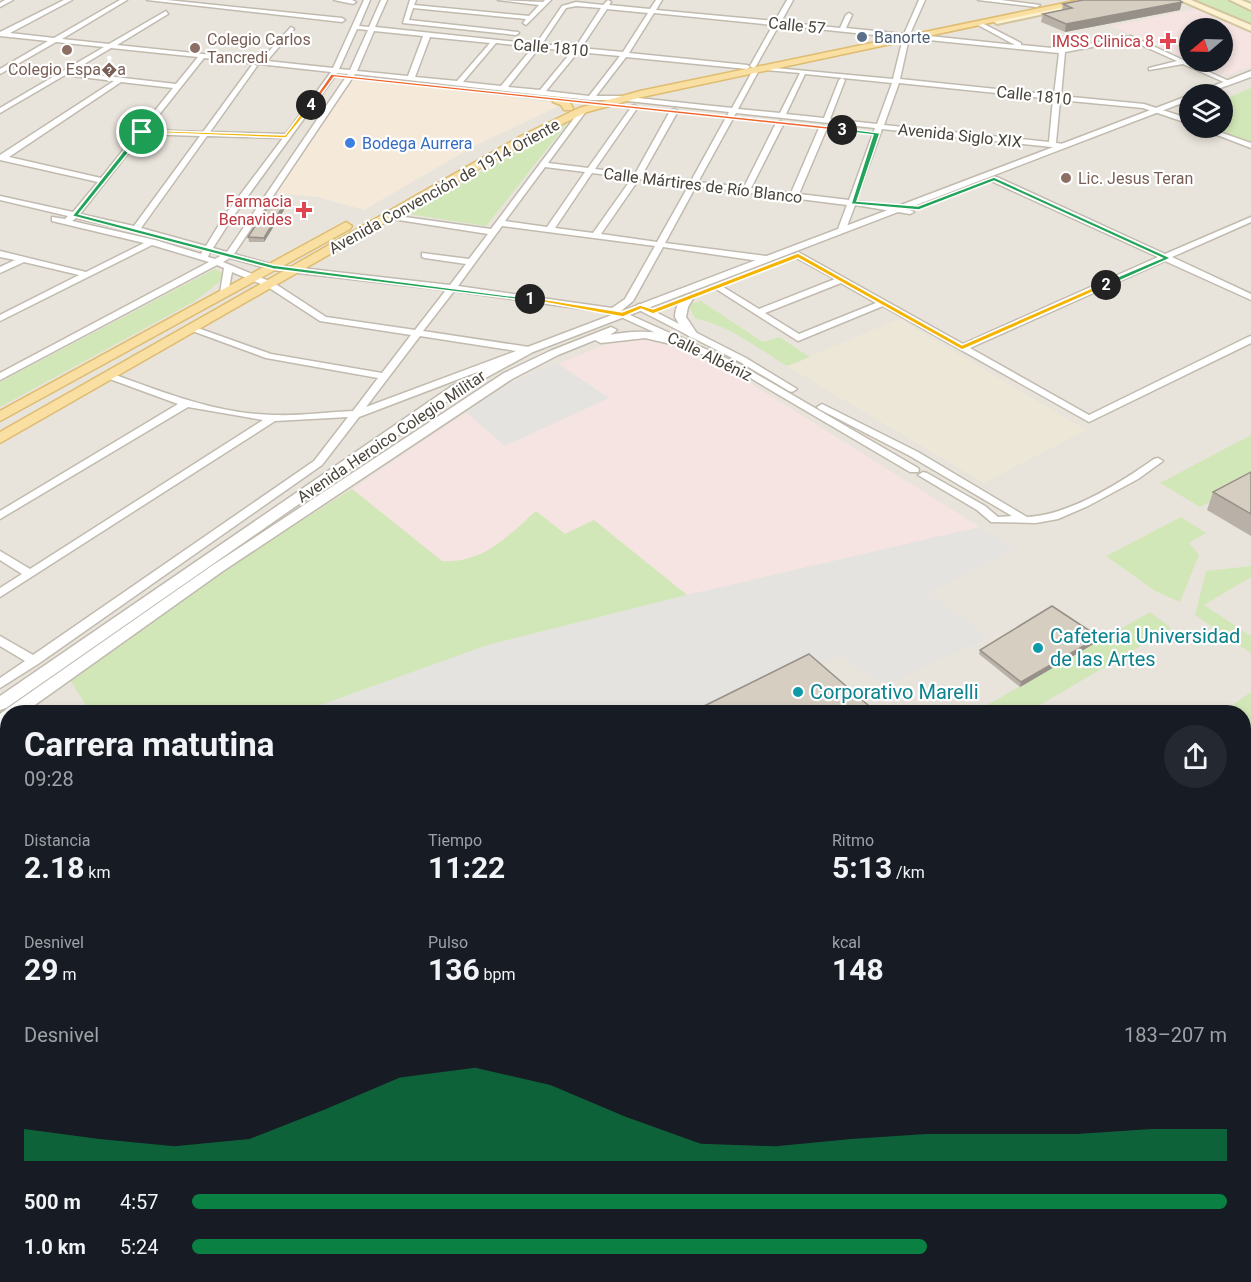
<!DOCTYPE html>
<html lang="es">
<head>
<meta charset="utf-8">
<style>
  :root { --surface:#171b24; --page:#242831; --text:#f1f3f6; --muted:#9ea1a6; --accent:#0b8043 }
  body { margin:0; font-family:Roboto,sans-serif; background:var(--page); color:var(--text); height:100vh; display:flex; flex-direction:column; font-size:22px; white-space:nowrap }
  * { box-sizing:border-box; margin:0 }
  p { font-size:20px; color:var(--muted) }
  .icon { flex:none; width:33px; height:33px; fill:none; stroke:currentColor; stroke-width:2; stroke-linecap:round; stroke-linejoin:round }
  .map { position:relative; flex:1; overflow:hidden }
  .panel { position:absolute; left:0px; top:705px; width:1251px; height:578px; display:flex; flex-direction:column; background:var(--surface); border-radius:24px 24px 0 0; box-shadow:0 3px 9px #0003 }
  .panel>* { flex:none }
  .needle { width:39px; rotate:251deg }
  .controls { position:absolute; left:1179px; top:18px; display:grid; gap:12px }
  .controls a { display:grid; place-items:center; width:54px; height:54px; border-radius:50%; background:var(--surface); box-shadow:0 3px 9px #0003; font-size:30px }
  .pin { position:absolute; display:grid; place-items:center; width:51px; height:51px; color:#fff; margin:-26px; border:3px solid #fff; border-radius:50%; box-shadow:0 2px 6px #0007 }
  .km { position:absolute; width:30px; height:30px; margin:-15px; border-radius:50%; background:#222; color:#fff; font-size:16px; line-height:30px; text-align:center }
  .round { display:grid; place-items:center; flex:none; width:63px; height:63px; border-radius:32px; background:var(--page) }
  .overview { display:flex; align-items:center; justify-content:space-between; height:102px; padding:0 24px }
  h1 { font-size:33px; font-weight:700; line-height:45px }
  .metrics { display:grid; grid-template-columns:repeat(3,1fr); gap:9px; height:102px; padding:6px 24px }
  .metrics div { display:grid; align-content:center }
  .metrics b { font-size:30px; font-weight:700 }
  .metrics small { font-size:16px; font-weight:400 }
  .metrics p { font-size:16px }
  .chart { height:168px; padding:12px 24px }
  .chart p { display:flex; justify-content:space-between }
  .chart svg { width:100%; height:108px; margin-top:6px; fill:var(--accent); opacity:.7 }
  ul { padding:0 24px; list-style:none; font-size:20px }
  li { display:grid; grid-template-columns:96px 72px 1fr; align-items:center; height:45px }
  li i { height:15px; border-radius:8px; background:var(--accent) }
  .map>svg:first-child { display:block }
</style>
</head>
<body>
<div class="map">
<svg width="1251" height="1282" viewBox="0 0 1251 1282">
  <rect width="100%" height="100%" fill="#f5f3ed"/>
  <path fill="#e9e4db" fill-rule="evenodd" d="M0,0H1251V1282H0ZM1190,28H1222V62H1190ZM1190,94H1222V128H1190ZM8,712H1244V1275H8Z"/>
  <polygon fill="#f5e9da" points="350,78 563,104 474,146 364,210 318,197 273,193"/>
  <polygon fill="#ede7d8" points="899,319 1086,430 984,483 787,366"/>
  <g fill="#f5e4e1">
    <polygon points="1195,9 1251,32 1251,67 1223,76 1190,62 1222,62 1222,28 1190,28 1189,61 1112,26"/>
    <polygon points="651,337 739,376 980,527 687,595 594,520 565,534 502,542 482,555 455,562 442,561 352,489 510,383 620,339"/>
  </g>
  <g fill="#d2e7b8">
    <polygon points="1189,0 1229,0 1251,9 1251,26"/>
    <polygon points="1251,88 1251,144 1207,128 1222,128 1223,100"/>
    <polygon points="569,121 486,226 408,214"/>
    <polygon points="215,269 222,273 221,281 195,301 0,407 0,382"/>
    <path d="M701,301L763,342L779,337L810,357L787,366C760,350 728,324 696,319L689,308L693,303Z"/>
    <polygon points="1251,435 1251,481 1200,507 1160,483"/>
    <path d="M352,489L442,561C483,564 508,536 536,511L565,534L594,520L687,595L488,645L302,712H90L70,680L251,552Z"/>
    <polygon points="1181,517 1206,533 1189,543 1199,555 1180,602 1155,591 1106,556"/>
    <polygon points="1251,566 1251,577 1204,605 1251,636 1251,653 1195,615 1206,571"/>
    <polygon points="1150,612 1171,628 1028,712 975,712"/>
    <polygon points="1251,692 1251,739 1244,744 1244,731 1247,729 1244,726 1244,712 1223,712"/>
    <polygon points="1010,1275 1200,1275 1195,1282 1001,1282"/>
  </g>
  <g fill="#e5e3e0">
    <polygon points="557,363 609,398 505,446 466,412 510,383"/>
    <polygon points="980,527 1014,549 928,594 990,637 885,686 841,655 728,712 319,712 315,707 488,645 687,595"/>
  </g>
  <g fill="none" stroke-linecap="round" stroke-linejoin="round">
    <g stroke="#c1baaf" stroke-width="3">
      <g id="minor">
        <polygon points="5,0 13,0 0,7 0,3"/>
        <path d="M64,0H72L10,33L54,38L120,0H127L62,39L109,44L166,11L168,14L117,45L261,60L291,27L294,29L267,61L333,68L364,0H370L359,26L369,27L381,0H387L375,27L536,44L562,6L576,2L603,5L608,0L611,2L609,5L650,9L656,0H662L656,10L775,21L787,0H793L781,22L840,28L846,15L849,13L852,15L846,28L904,34L919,0H925L910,34L1015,45L978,25V23L980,22L1021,43V45L1062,49L1131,36L1231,82L1226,83L1183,64L1149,70V68L1177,61L1130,40L1065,52L1061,96L1144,104L1190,119V124L1143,108L1060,100L1056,143L1064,144L1065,146L1061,148L882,129L856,201L910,210L914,212L910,214L855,205L846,229L842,231L838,229L847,205L696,186L665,243L766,256L770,259L766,262L663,247L633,301L621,311L741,365L918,468L919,470L918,472H910L735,369L612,313L454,291L423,331L529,347L532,348V352H523L522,355L359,417L322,465L38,664L0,688V678L25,661L0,646V636L33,655L314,461L348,417L275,421L0,597V588L22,574L0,560V551L30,569L263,420L188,407L0,519V511L178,404L107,378V374H113C165,393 218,414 274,415C300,416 327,412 353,411L378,378L266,358L187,329L192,326L195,327L271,354L382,373L411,335L320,321L268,287L232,272L228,293L221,295L220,293L224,268L217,265L0,380V373L209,262L152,245L0,321V315L79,275L24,262L0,273V267L15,260L0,257V251L86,272L144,243L52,221V217L65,219L68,216L0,200V196L73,212L98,182L0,160V155L114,81L65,75L0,113V108L104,47L56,42L0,74V69L48,41L0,36V32ZM576,6L601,8L575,48L542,44L566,8ZM607,9L648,13L623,52L581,48ZM654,13L773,25L750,66L753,68L756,66L779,25L903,38L893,79L764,67V69L766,70L800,73L780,113L738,109L759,70L756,68L753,70L732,108L619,96H596L626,57L747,69L750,67L747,65L629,53ZM357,29L368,30L350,70L339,69ZM374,31L423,36L408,76L357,71ZM430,37L490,43L457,81L415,77ZM909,38L1059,53L1054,95L900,79ZM496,43L533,47L501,86L463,82ZM111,48L198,57L176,84L71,72ZM539,48L572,51L540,90L508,87ZM578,52L620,56L589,96L546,91ZM204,58L331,72L286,134L210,132L257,66L254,64L252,65L203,132L147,130ZM337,73L348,74L227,252L213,248L232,218ZM355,74L541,95L591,100H619L729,112L691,181L642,175L678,111L674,109L670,111L635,174L595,169L638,107L634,105L632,106L588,168L548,163L587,110L583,108L581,109L491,229L383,214V218H386L488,234L469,259L422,253V257L425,258L466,264L450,285L274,265L234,254ZM805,74L892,83L877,124L830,119L845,80L842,78L839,80L824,118L786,114ZM121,82L173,88L101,178L9,157ZM899,83L1053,99L1049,142L884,125ZM736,113L875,128L849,200L799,194L827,128L823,126L819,128L791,193L751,188L784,123L780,121L776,123L744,187L698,182ZM143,134L200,136L134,226L80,214ZM207,136L283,138L225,215L206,246L141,228ZM545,167L585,172L547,227L505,221ZM592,173L632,178L593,233L555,228ZM639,179L689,185L657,242L601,234ZM76,218L134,231L203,250L201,254L155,240L72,221ZM502,226L655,246L625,299L612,308L458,286ZM210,252L222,255L215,259L208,257ZM230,258L273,270L446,290L415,330L326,317L274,283L223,262ZM420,336L516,351L366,407Z"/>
        <polygon points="147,0 167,0 342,18 345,20 342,22"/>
        <polygon points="334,0 352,0 356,2 353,4"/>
        <polygon points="410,0 416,0 414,5 529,16 539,5 498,0 543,2 545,0 551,0 526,25 523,23 526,19 413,8 409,20 518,32 519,33 516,35 403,23"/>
        <polygon points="978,0 1001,0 1040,5 1037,7"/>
        <polygon points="1199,128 1208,128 1251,143 1251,148"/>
        <path d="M991,177H997L1165,254L1251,217V222L1172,257L1251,294V300L1165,261L970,348L1089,415L1248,337L1251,336V343L1089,422L883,306L798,341L713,287L720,285L759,309L835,279L795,257L794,255L798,252L963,344L1158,257L991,181ZM841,283L876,303L799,334L765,313Z"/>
        <polygon points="640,304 746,358 797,389 792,392 789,391 740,362 637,309 637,305"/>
        <path d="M822,404L918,452L1027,517C1070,515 1120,483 1154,459L1158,458L1163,461L1138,479L1088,506L1058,519L1036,523L991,522L977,510L918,475L923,472L927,473L985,506L998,517L1012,516L910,456L819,409L817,407Z"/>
      </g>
    </g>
    <g stroke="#c1baaf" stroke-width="3">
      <g id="tertiary">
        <polygon points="1251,71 1251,77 1204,94 1193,94"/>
        <polygon points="1190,95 1190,100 533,352 460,392 6,708 0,710 0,696 452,386 525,348"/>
        <path d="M689,294L694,297L688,307L686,317L698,335L692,338L684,333L675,317C675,308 680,296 689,294Z"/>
        <path d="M611,327L617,330L610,335C632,330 676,329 694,345L688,348L645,338L601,343L595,340L558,355L512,379L223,571L25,712H8V725L0,728V714L8,708L213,565L504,373L550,351Z"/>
      </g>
    </g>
    <g stroke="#d2c49f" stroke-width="4">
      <g id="secondary">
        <polygon points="1092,0 1109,0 997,24 993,21"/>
        <polygon points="1180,0 1191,0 1251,25 1251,31"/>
        <polygon points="1230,0 1241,0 1251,4 1251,10"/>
      </g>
    </g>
    <g stroke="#debc72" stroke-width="3">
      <g id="primary">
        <polygon points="1079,0 1097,0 642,97 587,112 529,140 0,443 0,432 521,136 579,108 640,91"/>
        <polygon points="557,97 569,101 573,108 572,110 564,110 561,105 553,102 553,98"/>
        <polygon points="346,222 352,226 350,229 0,421 0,411"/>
        <polygon points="1251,1231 1251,1265 1244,1268 1244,1234"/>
        <polygon points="1214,1275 1243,1275 1241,1282 1212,1282"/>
      </g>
    </g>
    <use href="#minor" fill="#fff" fill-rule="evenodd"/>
    <use href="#tertiary" fill="#fff" fill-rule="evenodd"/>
    <use href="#secondary" fill="#fcf1d0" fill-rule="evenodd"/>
    <use href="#primary" fill="#f9dfa2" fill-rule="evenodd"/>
  </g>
  <g fill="#b9b1a7">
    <polygon points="1063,4 1180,10 1065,32 1041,22 1043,14 1062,10"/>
    <polygon points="283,206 284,210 264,242 249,242 248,237"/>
    <polygon points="1251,472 1251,536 1207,510 1213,492"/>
    <polygon points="1099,637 1097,642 1020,687 979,654 980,650"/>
    <polygon points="401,1275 717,1275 707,1282 405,1282"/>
  </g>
  <g fill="#969088">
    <polygon points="1182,2 1180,10 1065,32 1066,24"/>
    <polygon points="283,206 284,210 264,242 264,238"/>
    <polygon points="1099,637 1097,642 1020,687 1021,682"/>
    <polygon points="8,1253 8,1275 0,1280 0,1258"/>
    <polygon points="696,1275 717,1275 707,1282 687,1282"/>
  </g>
  <g fill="#d7cec2" stroke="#969088" stroke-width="1.5">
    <polygon points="1083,0 1179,0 1182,2 1066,24 1043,14 1072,8 1063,4"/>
    <polygon points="269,205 283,206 264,238 248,237"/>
    <polygon points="1251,472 1251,514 1213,492"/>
    <polygon points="1052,606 1099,637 1021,682 980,650"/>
    <polygon points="809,654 876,712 692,712"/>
    <polygon points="8,916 8,1253 0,1258 0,919"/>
    <polygon points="405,1275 696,1275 687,1282 409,1282"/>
  </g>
  <polygon fill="#22a559" stroke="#fff" stroke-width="1.5" points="140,130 145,132 79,214 273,265 534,299 530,301 273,269 72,216"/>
  <polygon fill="#f5b400" stroke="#fff" stroke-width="1.5" points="798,253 962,345 1103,283 1109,285 962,350 798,258 653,314 641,309 623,317 526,299 530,297 622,312 640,305 653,309"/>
  <polygon fill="#22a559" stroke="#fff" stroke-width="1.5" points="842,128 880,133 857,201 918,206 994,177 1171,258 1108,286 1103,286 1103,283 1162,258 994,181 919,210 851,204 873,135 840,131"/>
  <polygon fill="#f0652b" stroke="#fff" stroke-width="1.5" points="331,74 842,128 845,130 842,131 334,77 313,106 309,106"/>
  <polygon fill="#f5b400" stroke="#fff" stroke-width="1.5" points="309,103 313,105 286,138 139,132 142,130 285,135"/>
  <circle fill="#5c6f8a" stroke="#fff" stroke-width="2" cx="862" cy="37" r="6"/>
  <g fill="#e0444e" stroke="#fff" stroke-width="2">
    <path d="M1165 32h6v6h6v6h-6v6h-6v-6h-6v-6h6z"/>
    <path d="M301 201h6v6h6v6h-6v6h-6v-6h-6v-6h6z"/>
  </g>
  <g fill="#8d6e63" stroke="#fff" stroke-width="2">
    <circle cx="195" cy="48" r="6"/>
    <circle cx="67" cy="50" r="6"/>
    <circle cx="1066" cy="178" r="6"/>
  </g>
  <circle fill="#3f7fe0" stroke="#fff" stroke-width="2" cx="350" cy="143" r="6"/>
  <g fill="#0f9aa8" stroke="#fff" stroke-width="2">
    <circle cx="1038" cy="648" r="6"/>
    <circle cx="798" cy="692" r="6"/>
  </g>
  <g text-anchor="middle" stroke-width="4.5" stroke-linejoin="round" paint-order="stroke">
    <g font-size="16" fill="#4a443a" stroke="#fff">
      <text transform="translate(797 25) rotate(6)" y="6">Calle 57</text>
      <text transform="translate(551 47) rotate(5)" y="6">Calle 1810</text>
      <text transform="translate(1034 95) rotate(6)" y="6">Calle 1810</text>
      <text transform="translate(960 135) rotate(6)" y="6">Avenida Siglo XIX</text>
      <text transform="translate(703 185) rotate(7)" y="6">Calle Mártires de Río Blanco</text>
      <text transform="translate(444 186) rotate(-29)" y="6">Avenida Convención de 1914 Oriente</text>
      <text transform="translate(710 356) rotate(26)" y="6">Calle Albéniz</text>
      <text transform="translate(391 436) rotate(-34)" y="6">Avenida Heroico Colegio Militar</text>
    </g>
    <g font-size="16" fill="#4e5e75" stroke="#fff" text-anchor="start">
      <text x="874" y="43">Banorte</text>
    </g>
    <g font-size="16" fill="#785e54" stroke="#fff" text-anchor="start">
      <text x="207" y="45">Colegio Carlos<tspan x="207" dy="18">Tancredi</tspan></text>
      <text x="67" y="75" text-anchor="middle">Colegio Espa�a</text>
      <text x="1078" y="184">Lic. Jesus Teran</text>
    </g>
    <g font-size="16" fill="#be3a42" stroke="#fff" text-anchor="end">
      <text x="1154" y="47">IMSS Clinica 8</text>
      <text x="292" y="207">Farmacia<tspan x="292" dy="18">Benavides</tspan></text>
    </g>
    <g font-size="16" fill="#366cbe" stroke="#fff" text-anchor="start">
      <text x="362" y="149">Bodega Aurrera</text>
    </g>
    <g font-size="20" fill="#0d838f" stroke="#fff" text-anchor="start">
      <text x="1050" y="643">Cafeteria Universidad<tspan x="1050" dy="23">de las Artes</tspan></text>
      <text x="810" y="699">Corporativo Marelli</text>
    </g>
  </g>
</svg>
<div class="controls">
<a><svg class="needle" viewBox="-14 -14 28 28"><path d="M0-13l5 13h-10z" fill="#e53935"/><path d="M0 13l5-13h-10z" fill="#9ea1a6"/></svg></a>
<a><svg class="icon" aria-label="layers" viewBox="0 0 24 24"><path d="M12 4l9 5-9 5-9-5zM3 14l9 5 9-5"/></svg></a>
</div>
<div class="pin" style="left:142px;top:132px;background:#1e9e55"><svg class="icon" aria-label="arrive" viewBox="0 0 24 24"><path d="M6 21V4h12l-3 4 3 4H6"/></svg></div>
<b class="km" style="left:530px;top:299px">1</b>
<b class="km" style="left:1106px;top:285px">2</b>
<b class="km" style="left:842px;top:130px">3</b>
<b class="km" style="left:311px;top:105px">4</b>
<section class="panel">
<div class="overview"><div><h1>Carrera matutina</h1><p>09:28</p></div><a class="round"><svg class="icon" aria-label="share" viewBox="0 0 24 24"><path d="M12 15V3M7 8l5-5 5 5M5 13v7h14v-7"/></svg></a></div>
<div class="metrics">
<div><p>Distancia</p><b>2.18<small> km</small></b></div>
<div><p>Tiempo</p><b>11:22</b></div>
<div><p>Ritmo</p><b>5:13<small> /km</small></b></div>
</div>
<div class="metrics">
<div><p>Desnivel</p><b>29<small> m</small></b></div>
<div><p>Pulso</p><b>136<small> bpm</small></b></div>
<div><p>kcal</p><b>148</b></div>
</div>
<div class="chart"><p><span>Desnivel</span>183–207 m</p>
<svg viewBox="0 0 160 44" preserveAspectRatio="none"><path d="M0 44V31L10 35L20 38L30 35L40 23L50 10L60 6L70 13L80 26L90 37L100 38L110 35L120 33L130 33L140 33L150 31L160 31V44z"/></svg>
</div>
<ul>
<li><b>500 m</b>4:57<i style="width:100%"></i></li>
<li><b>1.0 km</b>5:24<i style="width:71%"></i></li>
</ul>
</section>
</div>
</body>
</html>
